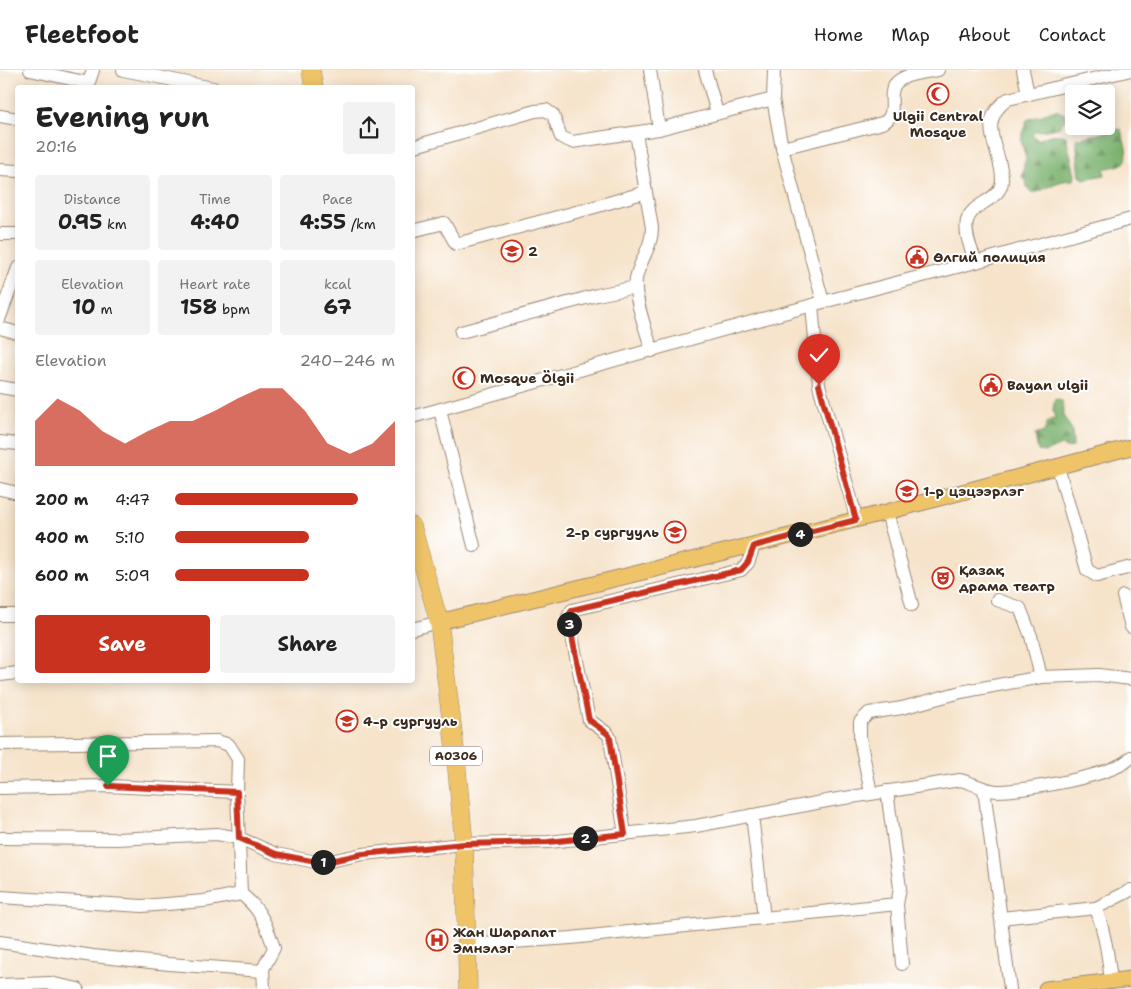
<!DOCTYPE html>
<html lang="en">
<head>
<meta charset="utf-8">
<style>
  :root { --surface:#fff; --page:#f2f2f2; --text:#222; --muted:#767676; --line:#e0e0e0; --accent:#c8321e }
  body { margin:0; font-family:"Shantell Sans",sans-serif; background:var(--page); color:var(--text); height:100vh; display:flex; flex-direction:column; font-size:19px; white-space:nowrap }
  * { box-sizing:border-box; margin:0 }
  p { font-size:16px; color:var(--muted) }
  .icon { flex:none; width:28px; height:28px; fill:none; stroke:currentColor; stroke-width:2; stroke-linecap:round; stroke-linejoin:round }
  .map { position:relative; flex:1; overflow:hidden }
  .details { position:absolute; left:15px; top:15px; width:400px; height:598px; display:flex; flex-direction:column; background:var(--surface); border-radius:5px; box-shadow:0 2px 12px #0003 }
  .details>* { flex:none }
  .controls { position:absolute; left:1065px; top:15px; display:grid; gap:10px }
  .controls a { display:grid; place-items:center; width:50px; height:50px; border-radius:5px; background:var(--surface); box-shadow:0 2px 12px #0003; font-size:25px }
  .pin { position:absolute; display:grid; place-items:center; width:42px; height:42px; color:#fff; margin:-51px -21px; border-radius:50% 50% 50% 0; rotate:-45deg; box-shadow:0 0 5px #0007 }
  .pin .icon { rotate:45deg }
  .km { position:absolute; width:25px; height:25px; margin:-12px; border-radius:50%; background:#222; color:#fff; font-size:14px; line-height:25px; text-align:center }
  .round { display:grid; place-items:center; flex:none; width:52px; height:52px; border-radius:5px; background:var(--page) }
  .head { display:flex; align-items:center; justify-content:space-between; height:85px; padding:0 20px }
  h1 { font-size:28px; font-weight:700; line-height:38px }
  .metrics { display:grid; grid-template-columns:repeat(3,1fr); gap:8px; height:85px; padding:5px 20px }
  .metrics div { display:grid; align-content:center; border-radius:5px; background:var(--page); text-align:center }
  .metrics b { font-size:21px; font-weight:700 }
  .metrics small { font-size:14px; font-weight:400 }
  .metrics p { font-size:14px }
  .chart { height:140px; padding:10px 20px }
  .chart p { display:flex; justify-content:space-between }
  .chart svg { width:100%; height:90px; margin-top:5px; fill:var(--accent); opacity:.7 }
  .action { display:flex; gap:10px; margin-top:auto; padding:10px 20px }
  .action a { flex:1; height:58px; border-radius:5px; background:var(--accent); color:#fff; font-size:20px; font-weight:700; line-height:58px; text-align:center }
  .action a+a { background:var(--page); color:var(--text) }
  ul { padding:0 20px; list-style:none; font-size:16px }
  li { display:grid; grid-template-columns:80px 60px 1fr; align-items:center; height:38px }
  li i { height:12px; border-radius:6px; background:var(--accent) }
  header { display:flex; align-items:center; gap:30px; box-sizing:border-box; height:70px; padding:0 25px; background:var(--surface); border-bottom:1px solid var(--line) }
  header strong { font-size:24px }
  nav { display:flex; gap:28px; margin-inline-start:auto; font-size:18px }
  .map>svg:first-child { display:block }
</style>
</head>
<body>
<header>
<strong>Fleetfoot</strong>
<nav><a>Home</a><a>Map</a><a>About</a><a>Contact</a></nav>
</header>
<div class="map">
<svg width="1131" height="919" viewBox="0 0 1131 919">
  <defs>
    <pattern id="forest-firs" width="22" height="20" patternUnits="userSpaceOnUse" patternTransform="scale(1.25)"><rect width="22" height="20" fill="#79b06c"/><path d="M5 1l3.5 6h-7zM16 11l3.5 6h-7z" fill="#648f58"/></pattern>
  </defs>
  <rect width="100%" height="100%" fill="#fff"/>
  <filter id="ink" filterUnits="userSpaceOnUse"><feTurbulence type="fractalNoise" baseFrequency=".02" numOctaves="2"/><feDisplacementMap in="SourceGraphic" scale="10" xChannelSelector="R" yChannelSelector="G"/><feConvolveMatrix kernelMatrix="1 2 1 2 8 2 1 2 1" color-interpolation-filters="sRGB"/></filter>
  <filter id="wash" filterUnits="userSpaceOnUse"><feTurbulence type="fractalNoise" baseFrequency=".0096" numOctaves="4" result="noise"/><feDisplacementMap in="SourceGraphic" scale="20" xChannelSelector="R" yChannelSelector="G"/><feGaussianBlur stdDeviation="1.12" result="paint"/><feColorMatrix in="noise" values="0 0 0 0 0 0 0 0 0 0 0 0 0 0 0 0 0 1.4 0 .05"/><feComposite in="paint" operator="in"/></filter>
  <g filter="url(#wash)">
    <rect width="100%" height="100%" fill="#f6e3ca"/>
    <g fill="url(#forest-firs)" stroke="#5a6d45">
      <path d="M1056,40L1065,44L1066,49L1062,53L1059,58L1034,62L1032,65L1038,70C1047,65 1055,63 1066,66L1075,105L1074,110C1067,110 1061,111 1054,114C1044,118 1043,122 1031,123L1027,117L1026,110L1022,107C1024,101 1023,94 1026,89L1021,70L1027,50Z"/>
      <path d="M1121,59C1123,68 1131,87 1124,93C1118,97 1110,97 1104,99L1105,105L1084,109L1080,106L1076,69Z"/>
      <polygon points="1055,329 1062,331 1064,347 1072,360 1073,377 1066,378 1061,375 1045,382 1038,381 1035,365 1044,362 1047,353 1051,349 1055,350 1053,339"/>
    </g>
  </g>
  <g filter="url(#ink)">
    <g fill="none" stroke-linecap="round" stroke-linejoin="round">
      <g stroke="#988674" stroke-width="14">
        <g id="minor">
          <polyline points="30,0 89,13"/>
          <polyline points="123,0 213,18"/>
          <polyline points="650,0 659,59"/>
          <polyline points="705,0 717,43"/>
          <polyline points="774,0 773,29 782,78 823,232"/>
          <polyline points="1023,0 1028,24"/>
          <polyline points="87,18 93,0"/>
          <polyline points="0,46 18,49"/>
          <path d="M636,63L652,158C652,178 639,191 636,209C633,226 647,263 652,281"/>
          <polyline points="412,77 535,41 546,40 553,45 561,67 572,72 659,59 773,29"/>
          <path d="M782,78L875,55C878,54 884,53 886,51C898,41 886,24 896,13C906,3 925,3 938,0"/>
          <polyline points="0,100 18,101"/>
          <polyline points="412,161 444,153 456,174 591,138 646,122"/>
          <polyline points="0,164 18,164"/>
          <path d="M976,192C972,181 964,164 967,151C971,132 1003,131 1002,109C1002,79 974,53 1008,29L1131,0"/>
          <polyline points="812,235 819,315 857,450"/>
          <polyline points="0,247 18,198"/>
          <polyline points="0,258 18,263"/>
          <polyline points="461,262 597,225 636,217"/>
          <polyline points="0,317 18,320"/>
          <polyline points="440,340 474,476"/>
          <polyline points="412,347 823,232 976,192 1131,149"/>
          <polyline points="0,372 18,374"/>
          <polyline points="1058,397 1087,500 1097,506 1131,497"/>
          <polyline points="0,419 18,423"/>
          <polyline points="887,442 912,535"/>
          <polyline points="1123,526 1131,557"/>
          <polyline points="997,530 1020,538 1031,566 1041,607"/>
          <polyline points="0,545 18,545"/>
          <polyline points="412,559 439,552"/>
          <polyline points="0,605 18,603"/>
          <polyline points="0,674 217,671 229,675 238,689 237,722 108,716 0,718"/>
          <polyline points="984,719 1010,919"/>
          <polyline points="887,721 900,818 897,834"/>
          <path d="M237,722L241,824C260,838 267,856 274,878L263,899L264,919"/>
          <polyline points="871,723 860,669 860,652 869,643 902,638 961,622 1041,607 1099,605 1131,609"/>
          <polyline points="752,745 764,848"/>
          <polyline points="625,764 610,668 608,664 589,650 568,547 572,540 741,500 748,493 754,476"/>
          <path d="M0,768L117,769L217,764L239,768L276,784L321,793L363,784L464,774L549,772L696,756L832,730L960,710C973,713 984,720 997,721C1022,721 1117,706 1131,687"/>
          <polyline points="0,827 142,836 204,831 241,824"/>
          <path d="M1096,838C1105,863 1108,885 1111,911"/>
          <polyline points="1001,848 1096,838 1131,820"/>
          <polyline points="0,872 93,886 169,894 263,901"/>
          <polyline points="467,875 571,868 897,834 902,894"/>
          <polyline points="0,915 50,913 78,919"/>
        </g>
      </g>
      <g stroke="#988674" stroke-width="17">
        <g id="major">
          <polyline points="439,552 887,442 1131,377"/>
          <polyline points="1046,919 1131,909"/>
        </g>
      </g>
      <g stroke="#988674" stroke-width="19">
        <g id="highway">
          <polyline points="311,0 314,18"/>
          <polyline points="412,456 439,552 455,679 464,774 468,919"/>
        </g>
      </g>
      <use href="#minor" stroke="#fff" stroke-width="12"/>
      <use href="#major" stroke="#efc469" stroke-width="15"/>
      <use href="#highway" stroke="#efc469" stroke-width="18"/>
    </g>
  </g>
  <g fill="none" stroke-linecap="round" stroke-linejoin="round" filter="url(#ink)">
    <g stroke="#fff" stroke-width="10">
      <polyline id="route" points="108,716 237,722 239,768 276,784 321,793 363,784 464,774 548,772 625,764 610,668 608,664 589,650 568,547 572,540 741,500 748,492 754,476 856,450 819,315"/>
    </g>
    <use href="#route" stroke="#c8321e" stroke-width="6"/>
  </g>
  <defs>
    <g id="mosque-ring" transform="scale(1.125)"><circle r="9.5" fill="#fff" stroke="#c8321e" stroke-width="1.5"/><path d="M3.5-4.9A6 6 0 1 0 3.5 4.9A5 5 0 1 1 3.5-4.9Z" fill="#c8321e"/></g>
    <g id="school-ring" transform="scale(1.125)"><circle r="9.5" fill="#fff" stroke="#c8321e" stroke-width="1.5"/><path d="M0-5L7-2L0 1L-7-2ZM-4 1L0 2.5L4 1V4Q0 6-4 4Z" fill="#c8321e"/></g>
    <g id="civic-ring" transform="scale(1.125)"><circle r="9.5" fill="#fff" stroke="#c8321e" stroke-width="1.5"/><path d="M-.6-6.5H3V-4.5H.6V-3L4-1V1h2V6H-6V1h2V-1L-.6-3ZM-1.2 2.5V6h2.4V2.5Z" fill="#c8321e"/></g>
    <g id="theatre-ring" transform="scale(1.125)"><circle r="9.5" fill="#fff" stroke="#c8321e" stroke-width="1.5"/><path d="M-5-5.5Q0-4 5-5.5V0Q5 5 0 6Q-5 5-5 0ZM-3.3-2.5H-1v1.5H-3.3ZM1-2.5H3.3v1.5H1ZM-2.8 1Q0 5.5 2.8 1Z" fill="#c8321e"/></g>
    <g id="hospital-ring" transform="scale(1.125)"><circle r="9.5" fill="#fff" stroke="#c8321e" stroke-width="1.5"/><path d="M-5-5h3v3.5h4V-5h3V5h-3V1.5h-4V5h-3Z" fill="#c8321e"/></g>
  </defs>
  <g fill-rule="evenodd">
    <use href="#mosque-ring" x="938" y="24"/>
    <use href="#school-ring" x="512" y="181"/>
    <use href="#civic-ring" x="917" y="187"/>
    <use href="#mosque-ring" x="464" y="308"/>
    <use href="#civic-ring" x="991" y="315"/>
    <use href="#school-ring" x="907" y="421"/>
    <use href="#school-ring" x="675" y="462"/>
    <use href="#theatre-ring" x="943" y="508"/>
    <use href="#school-ring" x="347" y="651"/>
    <use href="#hospital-ring" x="437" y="870"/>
  </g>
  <g text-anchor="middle" stroke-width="4" stroke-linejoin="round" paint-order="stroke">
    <rect fill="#fff" stroke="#766a62" stroke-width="1" x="430" y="676.5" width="52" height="19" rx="4"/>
    <g font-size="12" font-weight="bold" fill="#3b2a1e">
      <text x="456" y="690">A0306</text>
    </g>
    <g font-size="14" font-weight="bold" fill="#3b2a1e" stroke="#fff" text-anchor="start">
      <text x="938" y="51" text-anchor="middle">Ulgii Central<tspan x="938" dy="16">Mosque</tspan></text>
      <text x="528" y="186">2</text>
      <text x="933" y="192">Өлгий полиция</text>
      <text x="480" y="313">Mosque Ölgii</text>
      <text x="1007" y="320">Bayan ulgii</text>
      <text x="923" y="426">1-р цэцээрлэг</text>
      <text x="659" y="467" text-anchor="end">2-р сургууль</text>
      <text x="959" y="505">Қазақ<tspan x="959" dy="16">драма театр</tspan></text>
      <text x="363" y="656">4-р сургууль</text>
      <text x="453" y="867">Жан Шарапат<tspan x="453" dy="16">Эмнэлэг</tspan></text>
    </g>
  </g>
</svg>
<div class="controls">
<a><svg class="icon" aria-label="layers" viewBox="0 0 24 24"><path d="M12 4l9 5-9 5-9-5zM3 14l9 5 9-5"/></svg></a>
</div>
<div class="pin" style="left:108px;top:716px;background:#1e9e55"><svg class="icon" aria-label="arrive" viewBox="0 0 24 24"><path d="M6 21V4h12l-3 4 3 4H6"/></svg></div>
<div class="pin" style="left:819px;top:315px;background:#d93025"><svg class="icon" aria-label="check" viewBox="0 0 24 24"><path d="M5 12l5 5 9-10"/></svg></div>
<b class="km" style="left:323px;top:792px">1</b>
<b class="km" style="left:585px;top:768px">2</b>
<b class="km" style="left:569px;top:554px">3</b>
<b class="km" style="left:800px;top:464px">4</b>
<section class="details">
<div class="head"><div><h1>Evening run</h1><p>20:16</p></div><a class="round"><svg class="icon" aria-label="share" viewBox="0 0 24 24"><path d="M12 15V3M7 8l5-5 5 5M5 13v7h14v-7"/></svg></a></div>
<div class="metrics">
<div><p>Distance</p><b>0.95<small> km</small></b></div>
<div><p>Time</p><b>4:40</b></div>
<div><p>Pace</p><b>4:55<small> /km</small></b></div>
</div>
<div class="metrics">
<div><p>Elevation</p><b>10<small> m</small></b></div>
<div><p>Heart rate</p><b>158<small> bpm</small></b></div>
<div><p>kcal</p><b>67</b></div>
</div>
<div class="chart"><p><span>Elevation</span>240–246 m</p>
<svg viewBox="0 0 160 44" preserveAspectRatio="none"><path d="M0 44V22L10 11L20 17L30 27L40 33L50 27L60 22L70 22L80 17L90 11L100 6L110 6L120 17L130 33L140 38L150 33L160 22V44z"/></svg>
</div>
<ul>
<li><b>200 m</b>4:47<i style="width:83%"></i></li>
<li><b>400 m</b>5:10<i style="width:61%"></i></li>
<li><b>600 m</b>5:09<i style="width:61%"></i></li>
</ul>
<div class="action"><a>Save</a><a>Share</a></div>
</section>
</div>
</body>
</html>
